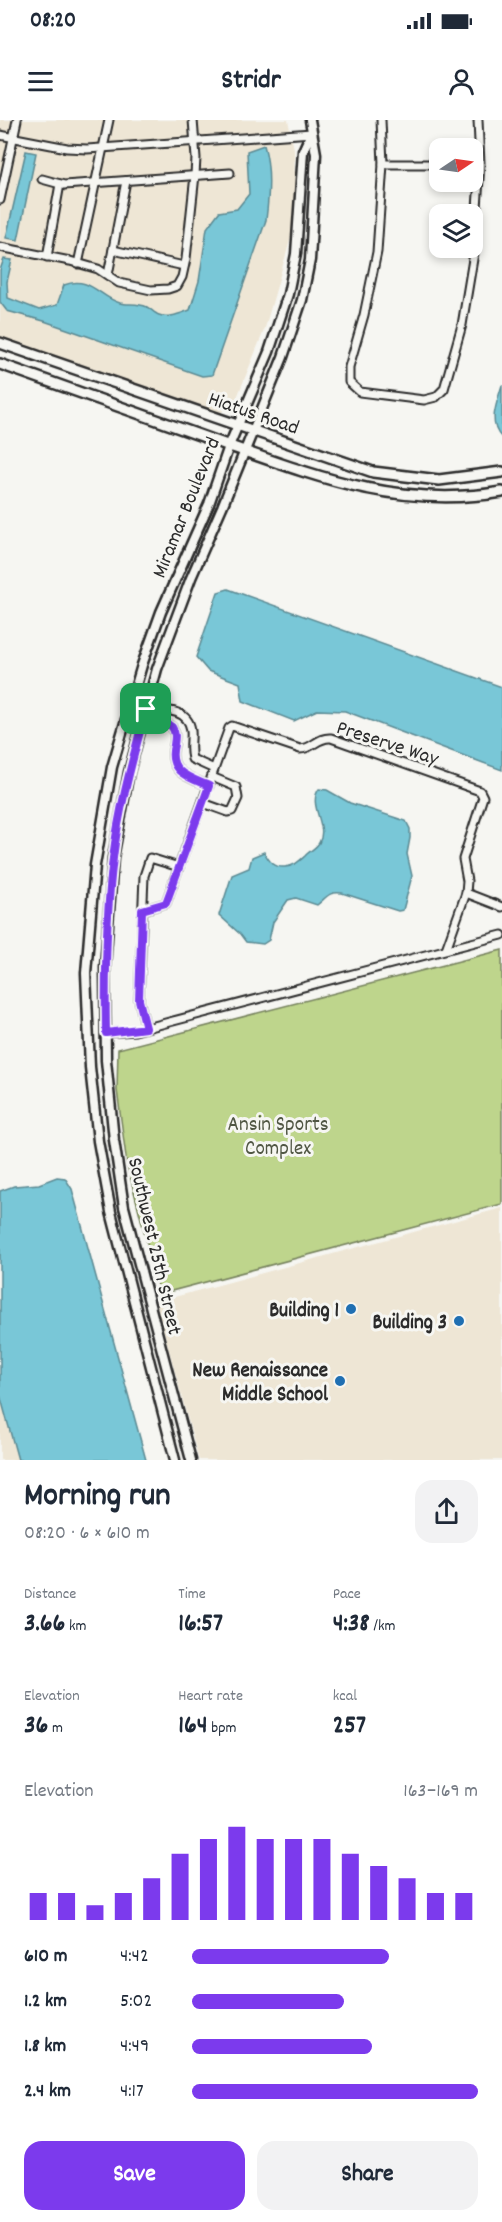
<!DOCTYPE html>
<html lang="en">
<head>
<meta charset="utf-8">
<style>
  :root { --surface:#fff; --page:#f2f2f3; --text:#1f2937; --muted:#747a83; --accent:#7c3aed }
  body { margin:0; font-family:Dekko,sans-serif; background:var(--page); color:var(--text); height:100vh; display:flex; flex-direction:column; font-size:22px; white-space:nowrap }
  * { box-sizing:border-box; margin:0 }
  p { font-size:20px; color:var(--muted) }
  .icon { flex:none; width:33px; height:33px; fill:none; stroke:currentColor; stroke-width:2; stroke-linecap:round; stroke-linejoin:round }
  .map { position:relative; height:1340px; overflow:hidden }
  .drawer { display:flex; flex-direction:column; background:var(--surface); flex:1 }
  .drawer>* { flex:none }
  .needle { width:39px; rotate:77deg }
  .tools { position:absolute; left:429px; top:18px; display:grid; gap:12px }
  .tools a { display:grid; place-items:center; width:54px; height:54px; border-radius:12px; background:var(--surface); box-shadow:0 3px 9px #0003; font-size:30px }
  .pin { position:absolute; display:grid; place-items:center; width:51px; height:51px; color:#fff; margin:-26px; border-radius:12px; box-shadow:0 3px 9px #0006 }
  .round { display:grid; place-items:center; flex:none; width:63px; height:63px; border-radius:18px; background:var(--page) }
  .overview { display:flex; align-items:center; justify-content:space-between; height:102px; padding:0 24px }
  h1 { font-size:33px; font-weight:800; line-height:45px }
  .figures { display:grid; grid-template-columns:repeat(3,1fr); gap:9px; height:102px; padding:6px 24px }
  .figures div { display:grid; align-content:center }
  .figures b { font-size:26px; font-weight:800 }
  .figures small { font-size:16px; font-weight:400 }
  .figures p { font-size:16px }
  .chart { height:168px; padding:12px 24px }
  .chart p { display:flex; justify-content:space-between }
  .chart svg { width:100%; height:108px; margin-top:6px; stroke:var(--accent); stroke-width:6 }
  .action { display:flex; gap:12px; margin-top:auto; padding:12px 24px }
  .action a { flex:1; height:69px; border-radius:18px; background:var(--accent); color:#fff; font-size:24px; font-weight:800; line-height:69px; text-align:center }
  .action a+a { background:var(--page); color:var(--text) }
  ul { padding:0 24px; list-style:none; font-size:20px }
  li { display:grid; grid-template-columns:96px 72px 1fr; align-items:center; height:45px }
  li i { height:15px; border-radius:8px; background:var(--accent) }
  .status { display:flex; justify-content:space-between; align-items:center; height:42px; padding:0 30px; background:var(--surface); direction:ltr }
  .status svg { height:16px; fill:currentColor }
  header { display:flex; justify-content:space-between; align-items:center; height:78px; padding:0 24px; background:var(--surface); font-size:27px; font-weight:800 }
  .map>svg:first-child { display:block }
</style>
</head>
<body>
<div class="status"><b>08:20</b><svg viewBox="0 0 49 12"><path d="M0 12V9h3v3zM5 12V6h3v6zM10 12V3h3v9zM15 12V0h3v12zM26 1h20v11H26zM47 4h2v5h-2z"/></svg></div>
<header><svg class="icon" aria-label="menu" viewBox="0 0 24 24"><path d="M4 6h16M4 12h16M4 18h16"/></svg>Stridr<svg class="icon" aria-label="person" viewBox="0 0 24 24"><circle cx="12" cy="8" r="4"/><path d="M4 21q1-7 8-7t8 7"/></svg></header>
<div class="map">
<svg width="502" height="1340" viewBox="0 0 502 1340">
  <rect width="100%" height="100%" fill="#f6f6f2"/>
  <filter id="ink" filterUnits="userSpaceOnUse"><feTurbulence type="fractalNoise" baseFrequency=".0167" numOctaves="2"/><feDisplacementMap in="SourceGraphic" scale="12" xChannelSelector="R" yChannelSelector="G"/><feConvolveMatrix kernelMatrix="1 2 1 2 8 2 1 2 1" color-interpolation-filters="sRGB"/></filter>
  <g filter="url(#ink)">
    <g fill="#eee6d5">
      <polygon points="0,0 288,0 294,29 295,68 293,110 265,208 234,285 219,293 0,218"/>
      <polygon points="502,1088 502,1340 199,1340 156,1182"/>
      <polygon points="0,1275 18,1340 0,1340"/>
    </g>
    <polygon fill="#bed58c" stroke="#74805c" stroke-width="1.5" points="502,830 502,1084 160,1174 127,1044 117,970 118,929"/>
    <g fill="#79c7d7" stroke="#5a8992" stroke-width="1.5">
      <path d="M264,25C271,49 269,75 266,100L212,255L202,256L44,201L7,191L0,182V150L4,139L12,140L7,162L8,178L39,190L57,185L64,165C90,155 99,177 120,183C128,185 138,183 147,187C151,189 155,194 159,195C169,199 181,193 190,190L199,161L207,108L219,92L237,89L249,74L247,31Z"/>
      <polygon points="26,31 36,33 18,120 6,118"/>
      <path d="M502,265V318C487,303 497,283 502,265Z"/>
      <polygon points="228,469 502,567 502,650 345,591 317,590 294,601 243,581 240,563 208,551 196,537 218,472"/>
      <path d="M319,669L327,670L350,683L406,701L410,709V718L407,734L412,756L403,790L398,791L342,773C329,771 327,777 317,785L296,778L288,780L273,802L269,820L263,824L246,822L240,814L219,795L232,755L249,748L252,737L264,732C269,741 274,748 285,747C294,746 298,742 305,736C308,732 316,728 319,723C329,706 307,685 319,669Z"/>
      <polygon points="57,1057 65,1058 72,1069 146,1340 18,1340 0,1275 0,1071 14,1066 39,1064"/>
    </g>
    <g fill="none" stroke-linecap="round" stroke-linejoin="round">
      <g stroke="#2b2b2b" stroke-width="11">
        <g id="minor">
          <polyline points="381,0 383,44 377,132 364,195 349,247 349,262 360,272 424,280 436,277 444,269 462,205 474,133 480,44 478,0"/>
          <polyline points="0,15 67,28 87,29 312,13"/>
          <polyline points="383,44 440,44"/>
          <polyline points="42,59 64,65 230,53"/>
          <polyline points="0,80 17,0"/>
          <polyline points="0,127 70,141 98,149 119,163 151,170 168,169 177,166 182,157 186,139 195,55 196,38 193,0"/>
          <polyline points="113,130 184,146"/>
          <polyline points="47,137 60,64"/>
          <polyline points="78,144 109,0"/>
          <polyline points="108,155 126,61"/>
          <path d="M145,589L172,607C176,613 175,618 174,625C167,652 188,657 209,666"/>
          <path d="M147,589C163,590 188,588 191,610C192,620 189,628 192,639L214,649"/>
          <polyline points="203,683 228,692 232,691 238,678 236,667 212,657"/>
          <polyline points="466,773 502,787"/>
          <polyline points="143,790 166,783 179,747"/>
          <path d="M146,908L139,880L144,756L150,738L179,747L229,608L232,606L300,629C313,629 317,617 331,618L480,671L483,677L463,739L467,761L466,773L446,829"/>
          <polyline points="106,913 135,911 502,815"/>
        </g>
      </g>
      <g stroke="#2b2b2b" stroke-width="13">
        <g id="tertiary">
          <polyline points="175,1340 111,1092 98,1021 90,947 86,853 95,745 112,647 142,545 161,492 209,384 229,326 269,232 288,174 296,134 303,31 311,13"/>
          <polyline points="191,1340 124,1087 114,1020 106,940 105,847 113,738 129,652 157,549 191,458 222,387 283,237 302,180 310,140 316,34 310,0"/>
        </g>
      </g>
      <g stroke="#2b2b2b" stroke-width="14">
        <g id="secondary">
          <polyline points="0,223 373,352 439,360 502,352"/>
          <path d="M0,244C76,271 152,298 227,325C320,358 402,389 502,372"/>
        </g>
      </g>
      <use href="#minor" stroke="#f6f6f2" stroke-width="7"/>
      <use href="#tertiary" stroke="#f6f6f2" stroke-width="8"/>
      <use href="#secondary" stroke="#f6f6f2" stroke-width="9"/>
    </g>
  </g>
  <g fill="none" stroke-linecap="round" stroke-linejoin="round" filter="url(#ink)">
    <g stroke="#fff" stroke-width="12">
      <path id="route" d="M146,589L172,607C176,613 175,618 174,625C167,652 188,657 209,666L166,783L142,790L139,880L146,908L106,913C105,855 106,796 113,738C119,688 133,638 146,589Z"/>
    </g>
    <use href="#route" stroke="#7c3aed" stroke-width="8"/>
  </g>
  <g fill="#1f6fb2" stroke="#f6f6f2" stroke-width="2">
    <circle cx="351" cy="1189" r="6"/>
    <circle cx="459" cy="1201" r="6"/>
    <circle cx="340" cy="1261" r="6"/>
  </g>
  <g text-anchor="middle" stroke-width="6" stroke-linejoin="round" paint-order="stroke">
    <g font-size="21" fill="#2b2b2b" stroke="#f6f6f2">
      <text transform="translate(254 292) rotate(19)" y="7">Hiatus Road</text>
      <text transform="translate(185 387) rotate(-68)" y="7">Miramar Boulevard</text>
      <text transform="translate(388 622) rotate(18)" y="7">Preserve Way</text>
      <text transform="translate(156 1126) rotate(77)" y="7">Southwest 25th Street</text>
    </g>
    <g font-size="21" fill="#505643" stroke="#f6f6f2">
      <text x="278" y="1010">Ansin Sports<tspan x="278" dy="24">Complex</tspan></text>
    </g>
    <g font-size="21" font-weight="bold" fill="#2b2b2b" stroke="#f6f6f2" text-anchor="end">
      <text x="339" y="1196">Building 1</text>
      <text x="447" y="1208">Building 3</text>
      <text x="328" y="1256">New Renaissance<tspan x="328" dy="24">Middle School</tspan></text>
    </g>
  </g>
</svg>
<div class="tools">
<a><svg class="needle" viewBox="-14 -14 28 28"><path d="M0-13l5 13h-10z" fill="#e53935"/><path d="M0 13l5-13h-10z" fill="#747a83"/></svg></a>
<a><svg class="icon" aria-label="layers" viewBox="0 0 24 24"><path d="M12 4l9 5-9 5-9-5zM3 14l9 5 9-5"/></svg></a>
</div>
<div class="pin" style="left:146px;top:589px;background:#1e9e55"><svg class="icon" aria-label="arrive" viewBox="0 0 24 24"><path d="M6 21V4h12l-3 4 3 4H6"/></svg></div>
</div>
<section class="drawer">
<div class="overview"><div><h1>Morning run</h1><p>08:20 · 6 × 610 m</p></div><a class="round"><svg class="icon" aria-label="share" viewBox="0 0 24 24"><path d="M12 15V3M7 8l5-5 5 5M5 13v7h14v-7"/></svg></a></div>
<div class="figures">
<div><p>Distance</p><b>3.66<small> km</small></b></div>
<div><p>Time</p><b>16:57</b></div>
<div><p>Pace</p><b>4:38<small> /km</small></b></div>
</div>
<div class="figures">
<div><p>Elevation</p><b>36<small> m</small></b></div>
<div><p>Heart rate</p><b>164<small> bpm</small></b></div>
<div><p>kcal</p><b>257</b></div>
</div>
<div class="chart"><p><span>Elevation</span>163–169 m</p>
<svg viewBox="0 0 160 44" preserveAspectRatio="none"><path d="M5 44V33M15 44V33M25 44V38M35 44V33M45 44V27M55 44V17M65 44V11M75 44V6M85 44V11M95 44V11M105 44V11M115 44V17M125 44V22M135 44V27M145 44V33M155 44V33"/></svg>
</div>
<ul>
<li><b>610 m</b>4:42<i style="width:69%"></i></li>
<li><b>1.2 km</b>5:02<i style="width:53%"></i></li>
<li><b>1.8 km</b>4:49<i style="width:63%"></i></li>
<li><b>2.4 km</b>4:17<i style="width:100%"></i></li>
</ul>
<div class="action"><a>Save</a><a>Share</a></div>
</section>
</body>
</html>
